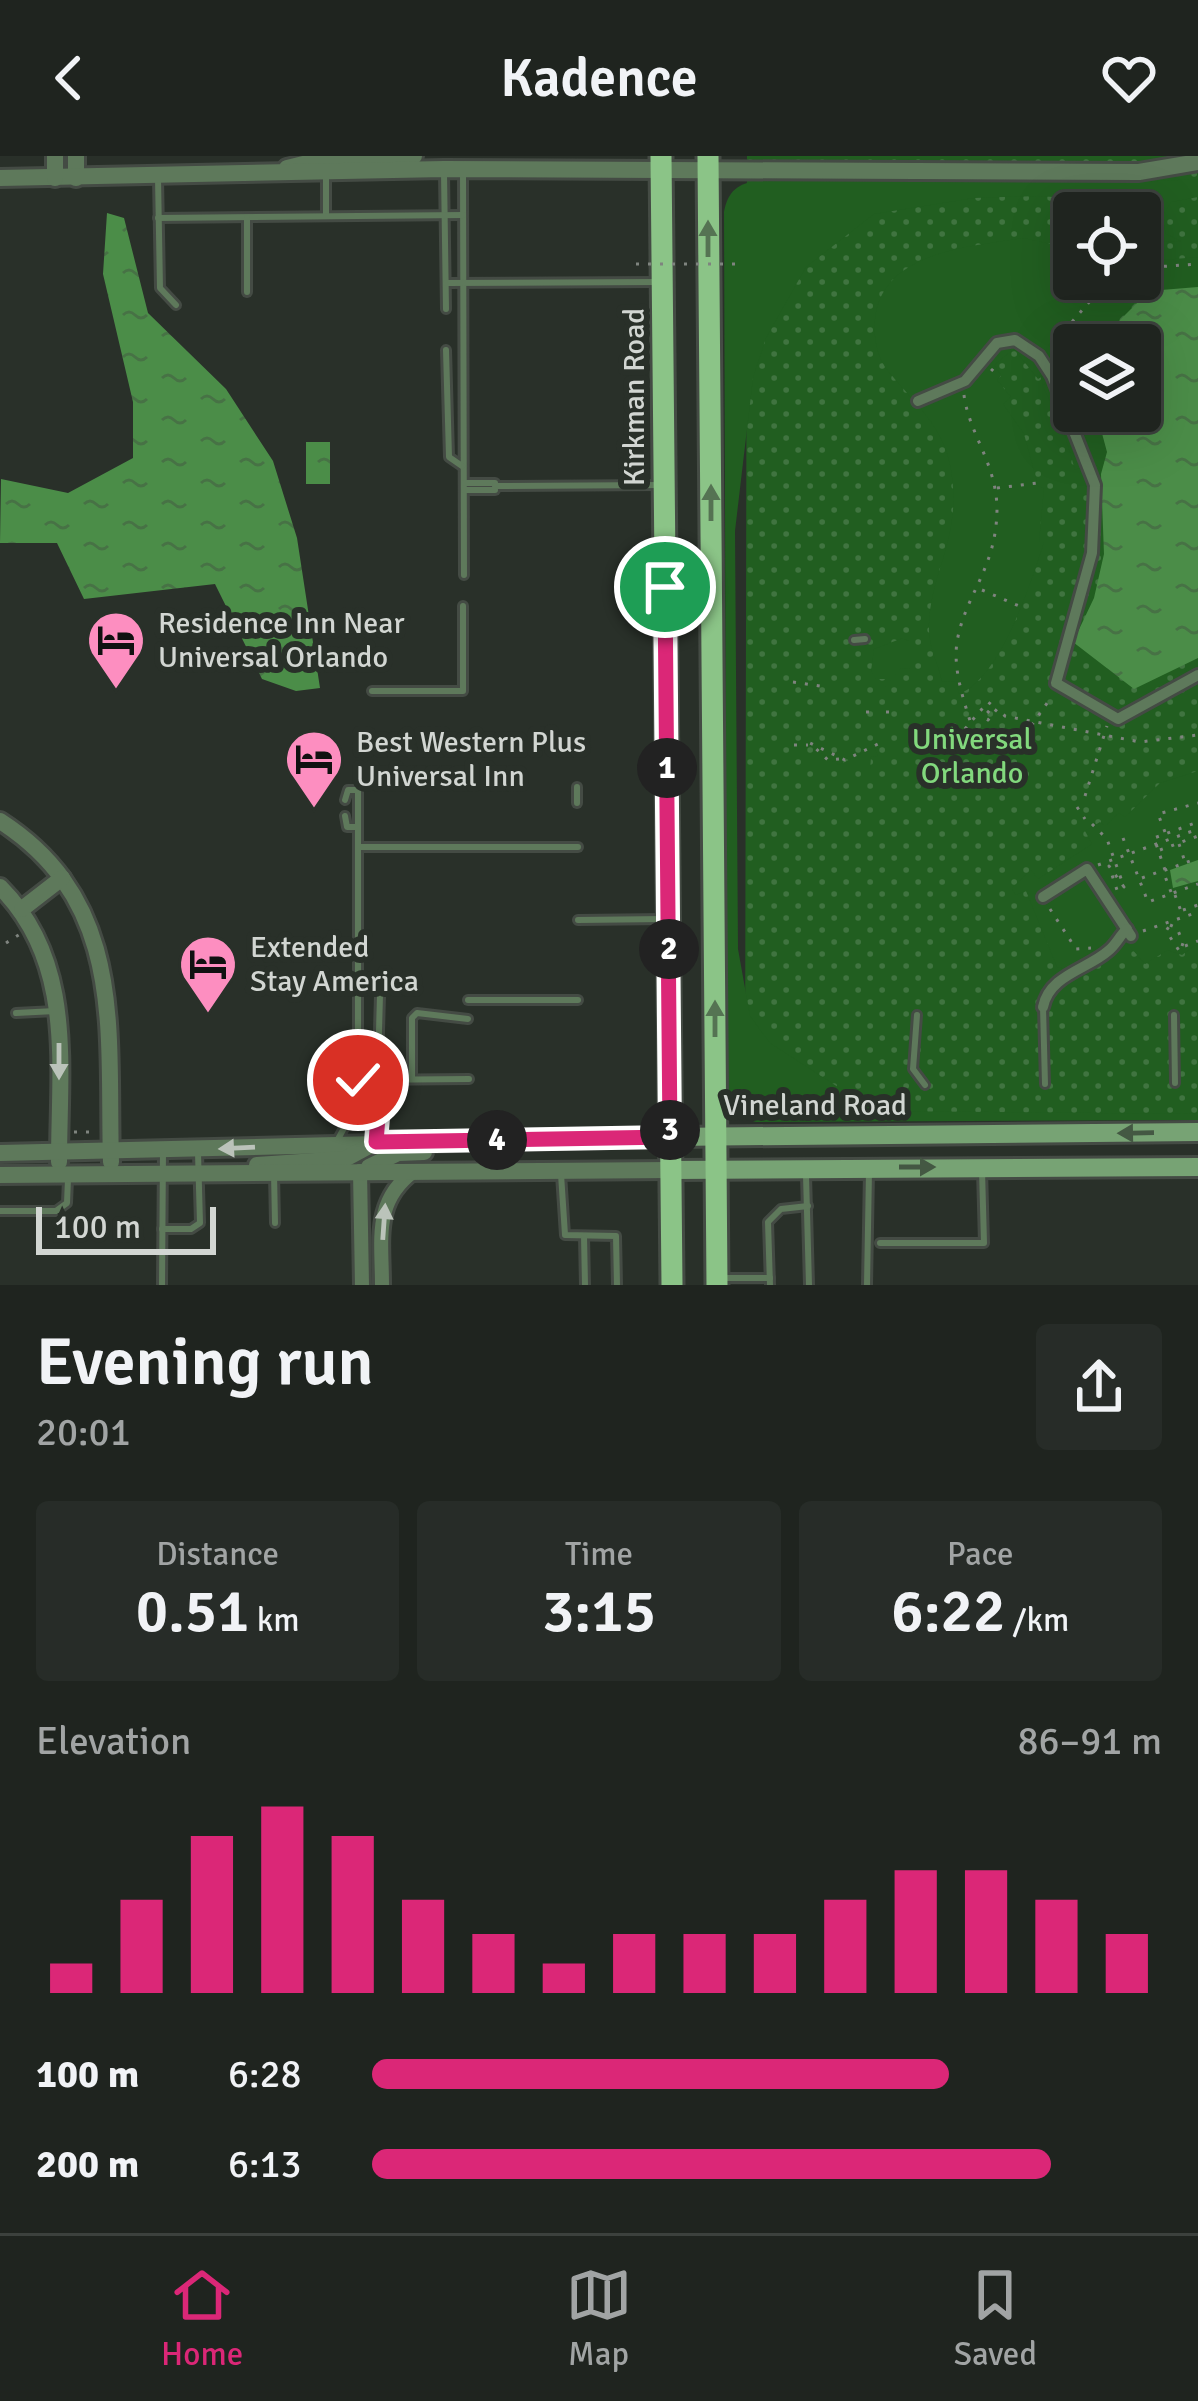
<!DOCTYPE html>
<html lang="en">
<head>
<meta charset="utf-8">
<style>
  :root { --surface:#1f241f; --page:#272c28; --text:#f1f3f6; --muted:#a1a4a4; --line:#3c413d; --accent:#db2777 }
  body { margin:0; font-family:Signika,sans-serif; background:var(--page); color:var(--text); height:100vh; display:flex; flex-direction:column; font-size:45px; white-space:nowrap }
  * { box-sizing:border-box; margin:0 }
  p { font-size:39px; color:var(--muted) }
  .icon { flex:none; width:66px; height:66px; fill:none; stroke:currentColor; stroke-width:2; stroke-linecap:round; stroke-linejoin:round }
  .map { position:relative; height:1129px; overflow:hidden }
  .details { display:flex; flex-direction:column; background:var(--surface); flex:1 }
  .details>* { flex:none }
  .tools { position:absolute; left:1053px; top:36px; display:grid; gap:24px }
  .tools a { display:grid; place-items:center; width:108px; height:108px; border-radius:12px; background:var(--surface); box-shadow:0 12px 48px #0002,0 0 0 3px var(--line); font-size:60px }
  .scale { position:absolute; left:36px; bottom:30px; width:180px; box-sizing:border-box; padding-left:12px; border:6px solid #d2d6d2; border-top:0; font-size:33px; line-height:42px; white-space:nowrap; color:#d2d6d2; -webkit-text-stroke:9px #293029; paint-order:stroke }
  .pin { position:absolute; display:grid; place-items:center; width:102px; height:102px; color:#fff; margin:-51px; border:6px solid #fff; border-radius:50%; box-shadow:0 3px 12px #0007 }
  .km { position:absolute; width:60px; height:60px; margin:-30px; border-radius:50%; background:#222; color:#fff; font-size:33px; line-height:60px; text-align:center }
  .round { display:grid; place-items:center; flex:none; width:126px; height:126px; border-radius:12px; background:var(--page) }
  .summary { display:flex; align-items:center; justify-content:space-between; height:204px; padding:0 36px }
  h1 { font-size:66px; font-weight:600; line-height:90px }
  .stats { display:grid; grid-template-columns:repeat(3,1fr); gap:18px; height:204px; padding:12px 36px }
  .stats div { display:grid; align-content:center; border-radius:12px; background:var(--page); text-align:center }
  .stats b { font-size:60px; font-weight:600 }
  .stats small { font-size:33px; font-weight:400 }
  .stats p { font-size:33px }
  .chart { height:336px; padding:24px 36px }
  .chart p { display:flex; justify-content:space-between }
  .chart svg { width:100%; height:216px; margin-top:12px; stroke:var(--accent); stroke-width:6 }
  ul { padding:0 36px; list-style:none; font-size:39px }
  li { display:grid; grid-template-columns:192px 144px 1fr; align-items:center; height:90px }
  li i { height:30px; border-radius:15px; background:var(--accent) }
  header { display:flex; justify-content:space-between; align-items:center; height:156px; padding:0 36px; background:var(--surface); font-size:54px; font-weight:600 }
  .tab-bar { display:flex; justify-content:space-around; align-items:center; height:168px; border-top:3px solid var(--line); background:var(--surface); font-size:33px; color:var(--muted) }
  .tab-bar a { display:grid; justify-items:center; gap:6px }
  .tab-bar .current { color:var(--accent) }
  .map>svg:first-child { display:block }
</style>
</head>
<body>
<header><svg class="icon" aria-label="back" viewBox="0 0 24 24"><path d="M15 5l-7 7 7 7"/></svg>Kadence<svg class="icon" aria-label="heart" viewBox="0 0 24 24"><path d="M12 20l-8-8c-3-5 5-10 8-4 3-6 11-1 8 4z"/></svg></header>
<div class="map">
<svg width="1198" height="1129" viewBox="0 0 1198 1129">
  <defs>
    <pattern id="park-dots" width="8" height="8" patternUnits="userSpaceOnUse" patternTransform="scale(3)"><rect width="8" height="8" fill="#215e20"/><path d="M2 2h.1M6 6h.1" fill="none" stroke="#407440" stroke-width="1.8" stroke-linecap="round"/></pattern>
    <pattern id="water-ripples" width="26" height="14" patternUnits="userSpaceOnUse" patternTransform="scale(3)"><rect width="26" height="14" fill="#4b8d48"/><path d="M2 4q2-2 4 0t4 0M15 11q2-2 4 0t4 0" fill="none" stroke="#477245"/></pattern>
  </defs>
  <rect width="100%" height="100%" fill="#293029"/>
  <path fill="url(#park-dots)" fill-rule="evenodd" d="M747,0H1198V960L752,959L745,946ZM1074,57H1140V123H1074ZM1074,189H1140V255H1074Z"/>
  <g fill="#215e20">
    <path d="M1198,23V41L1171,46L1162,61L1166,78L1181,85L1140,87V57H1103L1087,43L1037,40L974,42L874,58L806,111L766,182L753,222L735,375L738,793L750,860L770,887L875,955L1198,958V964L756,966L739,961L727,941L724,56C728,35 738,27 758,25L1118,27Z"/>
    <path d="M1023,82L1074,93V123H1140V106L1198,101V131L1140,142L1105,178L1074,189V255H1096L1107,296L1102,315L1091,303L1092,308L1075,314L1062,269L1042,229L1057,222L1052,215L1038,223L1014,193L994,209L1001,219L997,224L1011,241L1003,248L1024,278L1038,330L1044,332L1039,386H1044C1032,424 1001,522 959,538L956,525L942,526C938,504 928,494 929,467C932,412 962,381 951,314C944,270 915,248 888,215C877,201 873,181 875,163C882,95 970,91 1023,82Z"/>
    <polygon points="903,482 910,486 910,512 900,513 885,531 885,523 876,523 871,515 874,493"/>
    <polygon points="874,591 878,600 871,601 870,614 813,614 813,592 839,609"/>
    <polygon points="1198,615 1198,787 1182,799 1168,794 1145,808 1123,783 1070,814 1057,811 1026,735 1015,739 1012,732 1031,714 1038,723 1092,688 1085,675 1100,666 1105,670 1119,657 1125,661 1160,627"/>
  </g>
  <g fill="url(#water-ripples)">
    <polygon points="107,57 124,62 148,157 226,233 273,305 297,382 320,532 296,535 262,523 215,428 84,443 57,387 0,387 1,323 68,337 133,302 133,246 103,118"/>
    <polygon points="1198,131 1198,502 1134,533 1073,486 1094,442 1104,398 1101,318 1107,296 1096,255 1140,255 1140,189 1078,189 1106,178 1149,135"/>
    <rect x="306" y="286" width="24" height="42"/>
    <polygon points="1198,704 1198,725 1173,732 1170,714"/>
  </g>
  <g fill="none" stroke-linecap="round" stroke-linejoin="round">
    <g stroke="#444b44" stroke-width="12">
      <g id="service">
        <polyline points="444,17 446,153"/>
        <polyline points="463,17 464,419"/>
        <polyline points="158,22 160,132 176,149"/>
        <polyline points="326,60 326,17"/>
        <polyline points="158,62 463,59"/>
        <polyline points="446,127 659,126"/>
        <polyline points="247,136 247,62"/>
        <polyline points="446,194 449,301 462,310"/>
        <polyline points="464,327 495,327"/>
        <polyline points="495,330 661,329"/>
        <polyline points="464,334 495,334"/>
        <polyline points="854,484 865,483"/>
        <polyline points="372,535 463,535 463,450"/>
        <polyline points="577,631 577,647"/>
        <polyline points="345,660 347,671 357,671"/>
        <polyline points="358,691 578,691"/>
        <polyline points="578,764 665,763"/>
        <polyline points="468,844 578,844"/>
        <polyline points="1043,851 1045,928"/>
        <polyline points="16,857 55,855"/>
        <polyline points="917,859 913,913 925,929"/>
        <polyline points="1174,859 1175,927"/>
        <polyline points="412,923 412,862 417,857 468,863"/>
        <polyline points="358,924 469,923"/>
        <polyline points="376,982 380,839"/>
        <polyline points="337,985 358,946 358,634 348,634 345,644"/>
        <polyline points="274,1017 275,1067"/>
        <polyline points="561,1018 565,1079 616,1080 617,1129"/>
        <polyline points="806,1019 809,1129"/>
        <polyline points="0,1055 56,1055 67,1047 68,1023"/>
        <polyline points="162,1073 191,1073 200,1067 198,997"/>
        <polyline points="584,1080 585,1129"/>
        <polyline points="880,1087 984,1087 982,1014"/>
        <polyline points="721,1122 770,1122"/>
        <polyline points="162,1129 163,995"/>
        <polyline points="770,1129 768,1066 781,1053 808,1050"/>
        <polyline points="867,1129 869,1015"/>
      </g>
    </g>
    <g stroke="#444b44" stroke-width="16">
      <g id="pedestrian">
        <polyline points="918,245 965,225 997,187 1015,184 1039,200 1052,220 1095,329 1092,397 1056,527 1118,563 1198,519"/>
        <polyline points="1043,741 1087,713 1131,780"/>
        <path d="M1043,851C1049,819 1088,813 1108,795C1116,789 1120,779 1127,773"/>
      </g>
    </g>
    <g stroke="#444b44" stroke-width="20">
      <g id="minor">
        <polyline points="360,1015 362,1129"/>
        <path d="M382,1129C382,1083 373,1045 414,1015"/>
      </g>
    </g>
    <g stroke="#444b44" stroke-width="22">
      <g id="tertiary">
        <polyline points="76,0 76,22"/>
        <polyline points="287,12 328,2 414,0"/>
        <polyline points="0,22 444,13 1139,16 1198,6"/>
        <polyline points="55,22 55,0"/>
        <path d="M0,665C127,747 107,875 111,1006"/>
        <path d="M0,731C75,806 59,909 59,1006"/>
        <polyline points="22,753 62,722"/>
        <polyline points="0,997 670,981"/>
        <polyline points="257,1009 345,1003 371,989"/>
        <polyline points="369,1011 398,997 424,996"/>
        <polyline points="0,1019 671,1014"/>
      </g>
    </g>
    <g stroke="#444b44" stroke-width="24">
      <g id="secondary">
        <polyline points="670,981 1198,976"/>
        <polyline points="671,1014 1198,1011"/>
      </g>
    </g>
    <g stroke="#444b44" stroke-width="27">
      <g id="primary">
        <polyline points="661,0 672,1129"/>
        <polyline points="708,0 717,1129"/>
      </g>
    </g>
    <g stroke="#7f847f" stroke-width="3" stroke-dasharray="3 9" stroke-linecap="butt">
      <polyline points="1140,112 1198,108"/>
      <polyline points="1060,209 1059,181 1109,123"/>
      <polyline points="991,213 1000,221"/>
      <path d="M964,239C969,278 997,308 997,354C996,414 965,438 957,486C953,513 963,542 971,568"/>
      <polyline points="997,332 1037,327"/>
      <polyline points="982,434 1019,450"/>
      <polyline points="793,526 826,531"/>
      <polyline points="866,556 878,556"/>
      <polyline points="886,556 895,556"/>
      <polyline points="957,582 988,546 993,550 984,561 988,564 997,553 1005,560 1140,586 1198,579"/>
      <polyline points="794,589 808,589"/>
      <polyline points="1018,589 1052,540"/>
      <polyline points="839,603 828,604 810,587 845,604 878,588"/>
      <polyline points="1085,640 1107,570"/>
      <polyline points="1077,651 1085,663"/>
      <polyline points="1092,668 1107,683 1124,731 1109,710 1117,734"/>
      <polyline points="1165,676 1158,658 1198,647"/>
      <polyline points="1123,682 1148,746 1198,728"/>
      <polyline points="1179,688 1185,706"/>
      <polyline points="1160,694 1198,680"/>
      <polyline points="1098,709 1198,673"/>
      <polyline points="1165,714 1154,682 1198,666"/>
      <polyline points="1142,722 1161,715"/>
      <polyline points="1171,736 1163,715 1198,702"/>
      <polyline points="1175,739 1182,758"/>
      <polyline points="1050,753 1076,793 1091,792"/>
      <polyline points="1183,754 1198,749"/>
      <polygon points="1170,769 1177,772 1183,787 1180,796 1166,775"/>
      <polyline points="1143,775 1198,756"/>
      <polyline points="6,787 20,778"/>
      <polyline points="1185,790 1198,785"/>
      <polyline points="74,976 94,976"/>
    </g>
    <use href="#service" stroke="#5e795b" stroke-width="6"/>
    <use href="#pedestrian" stroke="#5e795b" stroke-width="10"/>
    <use href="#minor" stroke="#5e795b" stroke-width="14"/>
    <use href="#tertiary" stroke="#5e795b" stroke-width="16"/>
    <use href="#secondary" stroke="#77a374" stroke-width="18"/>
    <use href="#primary" stroke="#8bc487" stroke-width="21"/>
    <polyline stroke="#7f847f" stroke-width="3" stroke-dasharray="3 9" stroke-linecap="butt" points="636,108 740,108"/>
  </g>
  <defs><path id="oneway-solid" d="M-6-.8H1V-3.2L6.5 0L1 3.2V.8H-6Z" transform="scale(3)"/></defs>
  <g fill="#557353">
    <use href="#oneway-solid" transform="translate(708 83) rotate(-90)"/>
    <use href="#oneway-solid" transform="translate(711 347) rotate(-90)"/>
    <use href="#oneway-solid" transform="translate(715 863) rotate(-90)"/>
  </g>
  <g fill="#bbc3ba">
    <use href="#oneway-solid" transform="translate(59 905) rotate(90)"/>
    <use href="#oneway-solid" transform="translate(237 992) rotate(177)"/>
    <use href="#oneway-solid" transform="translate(384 1066) rotate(-86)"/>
  </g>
  <g fill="#445843">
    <use href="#oneway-solid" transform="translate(1136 977) rotate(179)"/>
    <use href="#oneway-solid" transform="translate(917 1011)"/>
  </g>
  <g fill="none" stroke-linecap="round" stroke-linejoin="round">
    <g stroke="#fff" stroke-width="24">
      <polyline id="route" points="358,924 381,924 376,986 670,981 665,431"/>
    </g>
    <use href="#route" stroke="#db2777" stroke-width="15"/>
  </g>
  <defs>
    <g id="hotel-pin" transform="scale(3)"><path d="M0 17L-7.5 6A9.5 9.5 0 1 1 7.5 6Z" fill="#fd8ec0" stroke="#293029"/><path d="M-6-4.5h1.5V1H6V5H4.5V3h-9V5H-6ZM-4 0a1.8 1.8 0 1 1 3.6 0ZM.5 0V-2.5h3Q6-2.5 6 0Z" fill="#111"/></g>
  </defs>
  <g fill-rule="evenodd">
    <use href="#hotel-pin" x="116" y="484"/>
    <use href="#hotel-pin" x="314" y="603"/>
    <use href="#hotel-pin" x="208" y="808"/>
  </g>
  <g text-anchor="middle" stroke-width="12" stroke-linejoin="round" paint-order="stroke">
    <g font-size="30" fill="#d2d6d2" stroke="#293029">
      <text transform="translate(634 241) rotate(-90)" y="10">Kirkman Road</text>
      <text x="815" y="959">Vineland Road</text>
    </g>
    <g font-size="30" fill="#d2d6d2" stroke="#293029" text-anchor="start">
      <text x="158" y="477">Residence Inn Near<tspan x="158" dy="34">Universal Orlando</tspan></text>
      <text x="356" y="596">Best Western Plus<tspan x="356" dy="34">Universal Inn</tspan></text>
      <text x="250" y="801">Extended<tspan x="250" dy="34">Stay America</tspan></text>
    </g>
    <g font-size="30" fill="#82d97d" stroke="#293029">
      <text x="972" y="593">Universal<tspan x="972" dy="34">Orlando</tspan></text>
    </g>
  </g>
</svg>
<div class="tools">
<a><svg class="icon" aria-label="locate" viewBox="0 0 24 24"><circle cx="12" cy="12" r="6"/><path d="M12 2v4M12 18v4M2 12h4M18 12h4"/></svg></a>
<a><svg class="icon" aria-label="layers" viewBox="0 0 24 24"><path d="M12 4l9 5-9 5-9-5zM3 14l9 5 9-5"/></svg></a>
</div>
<div class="scale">100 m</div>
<div class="pin" style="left:665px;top:431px;background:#1e9e55"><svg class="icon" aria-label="arrive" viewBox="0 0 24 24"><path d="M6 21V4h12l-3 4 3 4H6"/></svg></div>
<div class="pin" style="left:358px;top:924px;background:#d93025"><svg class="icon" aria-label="check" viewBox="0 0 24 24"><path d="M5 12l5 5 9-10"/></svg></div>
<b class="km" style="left:667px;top:612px">1</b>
<b class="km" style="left:669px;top:793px">2</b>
<b class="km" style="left:670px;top:974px">3</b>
<b class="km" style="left:497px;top:984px">4</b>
</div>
<section class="details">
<div class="summary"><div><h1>Evening run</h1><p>20:01</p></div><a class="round"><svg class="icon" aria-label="share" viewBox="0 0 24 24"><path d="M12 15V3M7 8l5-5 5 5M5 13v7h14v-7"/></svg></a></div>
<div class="stats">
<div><p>Distance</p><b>0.51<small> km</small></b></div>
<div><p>Time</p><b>3:15</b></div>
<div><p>Pace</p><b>6:22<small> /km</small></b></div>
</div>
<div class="chart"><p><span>Elevation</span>86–91 m</p>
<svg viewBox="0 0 160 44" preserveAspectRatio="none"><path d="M5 44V38M15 44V25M25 44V12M35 44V6M45 44V12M55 44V25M65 44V32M75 44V38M85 44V32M95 44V32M105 44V32M115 44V25M125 44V19M135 44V19M145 44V25M155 44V32"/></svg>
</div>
<ul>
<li><b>100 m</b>6:28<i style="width:73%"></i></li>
<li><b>200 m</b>6:13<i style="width:86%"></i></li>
</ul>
</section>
<nav class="tab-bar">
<a class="current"><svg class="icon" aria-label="home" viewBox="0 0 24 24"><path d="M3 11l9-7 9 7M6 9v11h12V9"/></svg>Home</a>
<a><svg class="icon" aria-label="map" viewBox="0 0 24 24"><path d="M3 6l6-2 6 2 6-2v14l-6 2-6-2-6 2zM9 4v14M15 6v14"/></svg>Map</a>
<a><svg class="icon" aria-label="saved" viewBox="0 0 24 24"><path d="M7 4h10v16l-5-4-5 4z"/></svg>Saved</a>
</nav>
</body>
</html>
